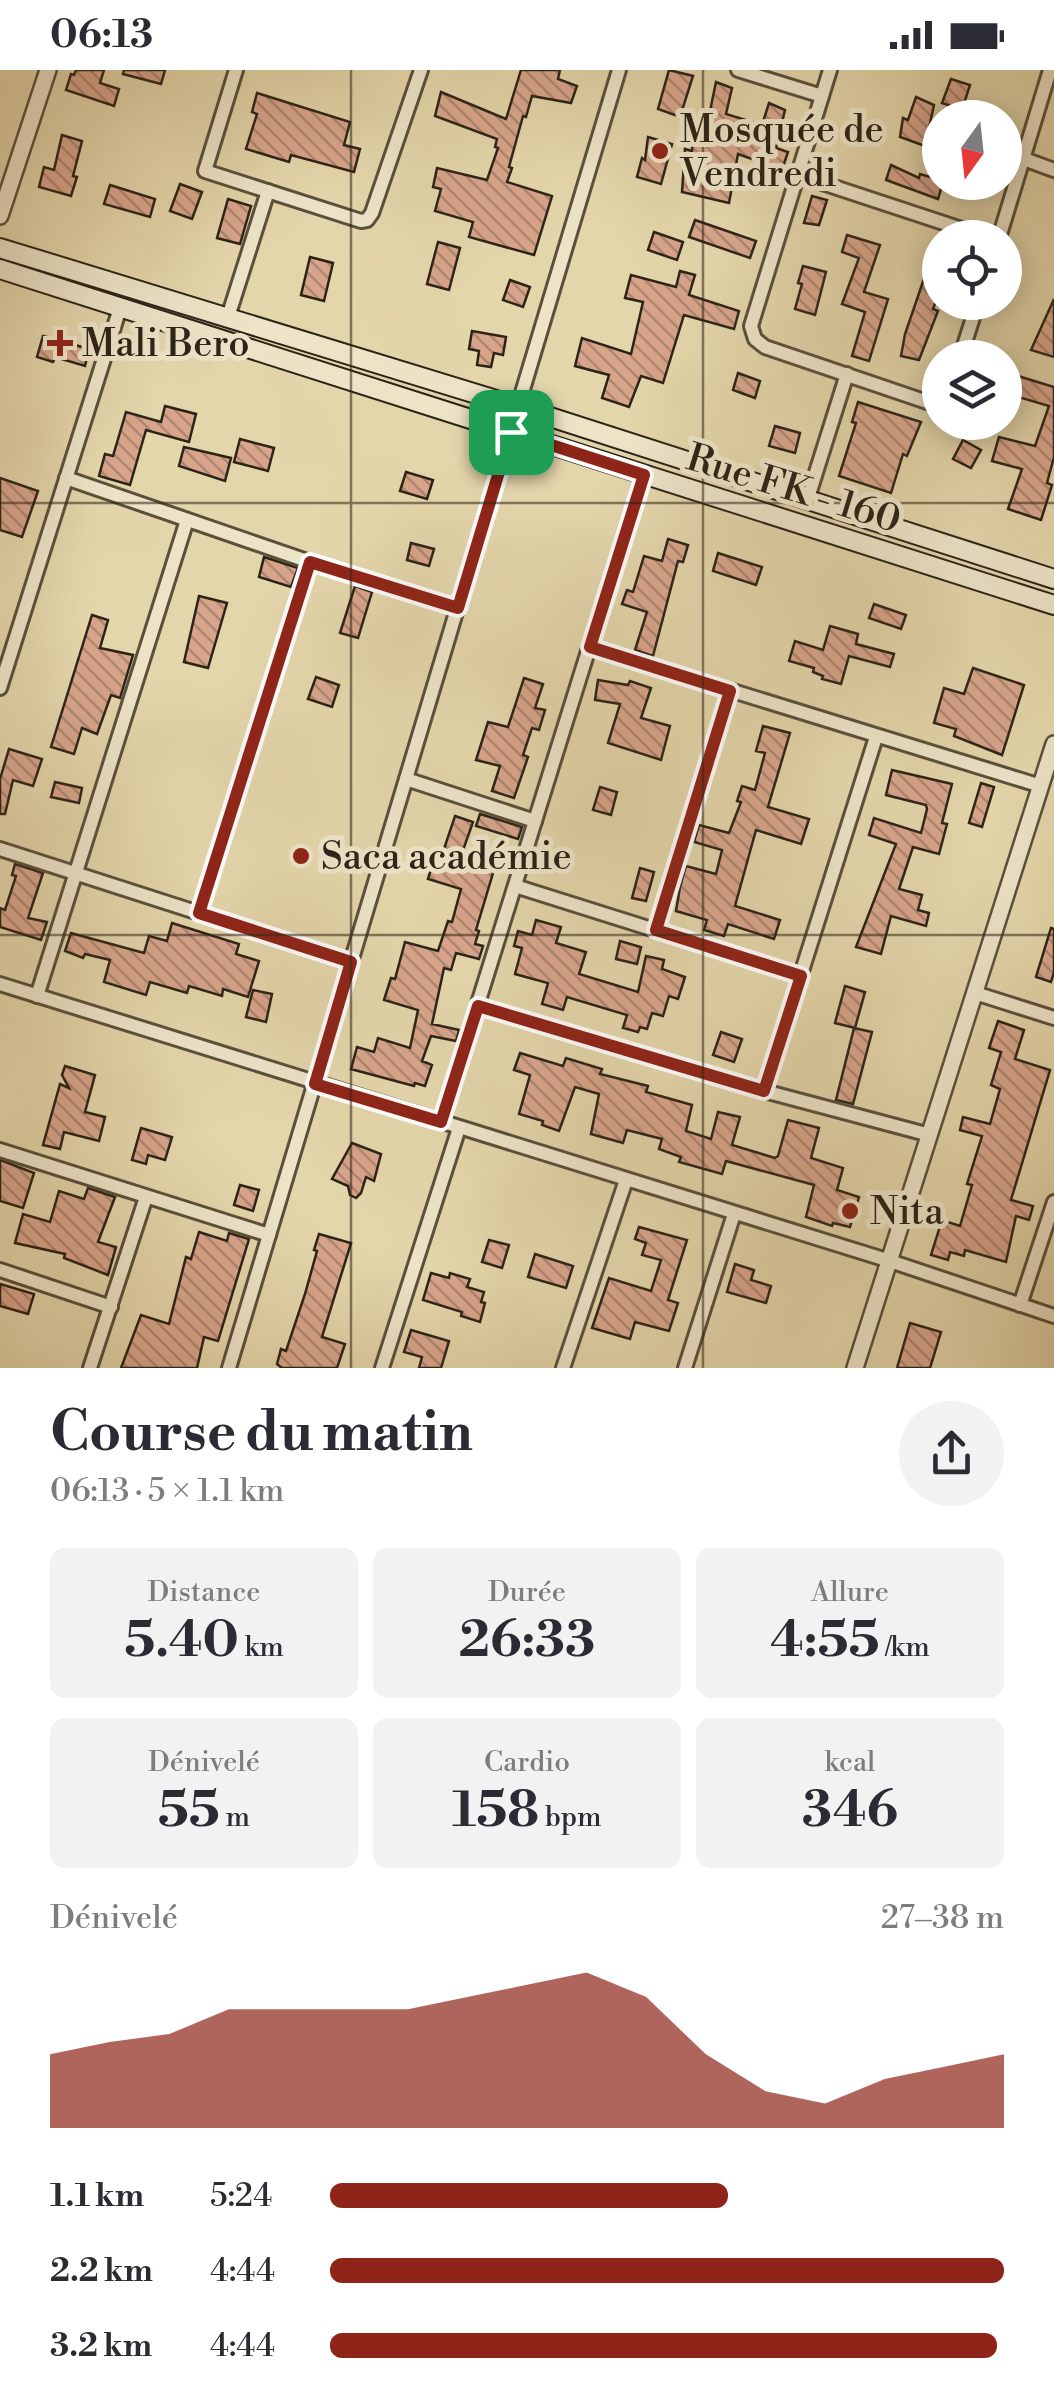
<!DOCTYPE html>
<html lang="fr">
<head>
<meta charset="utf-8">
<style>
  :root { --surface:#fff; --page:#f2f2f3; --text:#2b2b33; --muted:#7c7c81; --accent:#8f2418 }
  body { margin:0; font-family:"Libre Bodoni",serif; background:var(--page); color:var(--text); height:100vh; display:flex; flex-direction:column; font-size:38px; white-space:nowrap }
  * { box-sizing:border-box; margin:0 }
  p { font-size:32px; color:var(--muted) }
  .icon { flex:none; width:55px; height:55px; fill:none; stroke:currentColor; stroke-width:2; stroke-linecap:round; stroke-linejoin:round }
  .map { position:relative; height:1298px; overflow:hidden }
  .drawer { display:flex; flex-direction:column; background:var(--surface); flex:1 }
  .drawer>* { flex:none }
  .needle { width:65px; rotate:195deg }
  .buttons { position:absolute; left:922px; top:30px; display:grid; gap:20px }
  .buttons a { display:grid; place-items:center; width:100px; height:100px; border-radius:50%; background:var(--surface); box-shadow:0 5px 25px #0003; font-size:50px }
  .pin { position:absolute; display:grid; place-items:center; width:85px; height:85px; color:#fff; margin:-42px; border-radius:20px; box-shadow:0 5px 15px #0006 }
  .round { display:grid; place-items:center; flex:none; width:105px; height:105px; border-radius:52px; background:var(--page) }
  .headline { display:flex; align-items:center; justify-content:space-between; height:170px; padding:0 50px }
  h1 { font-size:55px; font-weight:700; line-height:75px }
  .figures { display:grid; grid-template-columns:repeat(3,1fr); gap:15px; height:170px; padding:10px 50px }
  .figures div { display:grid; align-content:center; border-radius:15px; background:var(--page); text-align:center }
  .figures b { font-size:50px; font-weight:700 }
  .figures small { font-size:28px; font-weight:400 }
  .figures p { font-size:28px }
  .chart { height:280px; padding:20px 50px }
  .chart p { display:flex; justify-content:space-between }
  .chart svg { width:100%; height:180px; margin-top:10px; fill:var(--accent); opacity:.7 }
  ul { padding:0 50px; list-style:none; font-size:32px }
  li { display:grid; grid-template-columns:160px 120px 1fr; align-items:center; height:75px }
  li i { height:25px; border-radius:12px; background:var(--accent) }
  .status { display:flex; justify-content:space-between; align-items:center; height:70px; padding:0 50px; background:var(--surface); direction:ltr }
  .status svg { height:28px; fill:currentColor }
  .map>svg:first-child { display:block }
</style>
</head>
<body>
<div class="status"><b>06:13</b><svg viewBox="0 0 49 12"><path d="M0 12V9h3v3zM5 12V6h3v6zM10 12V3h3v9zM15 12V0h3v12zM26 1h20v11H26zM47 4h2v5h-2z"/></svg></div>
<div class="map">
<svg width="1054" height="1298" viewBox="0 0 1054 1298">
  <defs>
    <pattern id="building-back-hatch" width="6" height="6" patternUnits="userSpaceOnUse" patternTransform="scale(2.5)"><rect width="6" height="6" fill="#d8a58b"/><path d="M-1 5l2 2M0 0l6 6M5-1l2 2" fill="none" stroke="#af8671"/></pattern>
  </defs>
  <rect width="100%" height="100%" fill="#e4d6ab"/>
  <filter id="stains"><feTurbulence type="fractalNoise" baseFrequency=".002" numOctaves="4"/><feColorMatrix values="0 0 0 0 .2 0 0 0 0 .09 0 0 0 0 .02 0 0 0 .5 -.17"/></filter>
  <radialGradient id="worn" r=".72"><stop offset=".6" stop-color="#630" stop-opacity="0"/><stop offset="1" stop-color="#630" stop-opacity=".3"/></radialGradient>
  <g fill="url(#building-back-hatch)" stroke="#2c2317" stroke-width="2.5">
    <polygon points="76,0 104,0 100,13 119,19 114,36 66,20 71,4 74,5"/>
    <polygon points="124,0 165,0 161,14 123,4"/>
    <polygon points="521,0 560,0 558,9 577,16 571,33 532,26 526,47 523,46 509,97 512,98 507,112 552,126 534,185 469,167 473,152 435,141 441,119 433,117 437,98 487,110 498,78 495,77 497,69 435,46 441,22 506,49"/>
    <polygon points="669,0 693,6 680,47 658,39"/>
    <polygon points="951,9 970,15 962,40 942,33"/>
    <polygon points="716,12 732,18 726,44 762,55 769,33 785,40 776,78 788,82 782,100 738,84 729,133 682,122 685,79 692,81 693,53 702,56 707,41 710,41"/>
    <polygon points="257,23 350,52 344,75 360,79 354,102 291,85 289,92 246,79 257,44 252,42"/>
    <polygon points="916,27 934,35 925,76 900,67 903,48 908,50"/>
    <polygon points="62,65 82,71 73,106 77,107 71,126 39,117 44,97 54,100"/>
    <polygon points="648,67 672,74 661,114 637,107 642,88 645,90"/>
    <polygon points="891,95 919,108 920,104 940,110 943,112 938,129 886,110"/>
    <polygon points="180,114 202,122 192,149 170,141"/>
    <polygon points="110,115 155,129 150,147 104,134"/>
    <polygon points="812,126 827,130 819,155 804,153"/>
    <polygon points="228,129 251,136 240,174 217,168"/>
    <polygon points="695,150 756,171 750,188 689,167"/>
    <polygon points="654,162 683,172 677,190 648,180"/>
    <polygon points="847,165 880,175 864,222 888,229 869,291 852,286 865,242 842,234 859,188 842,182"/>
    <polygon points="438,172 460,178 449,220 427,214"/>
    <polygon points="310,187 333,193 324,231 301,225"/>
    <polygon points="803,196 826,202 815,245 795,239 802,214 798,213"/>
    <polygon points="927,200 940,205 940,220 933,239 938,241 919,290 901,286 905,264"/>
    <polygon points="680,201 695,205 689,225 739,241 734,259 684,245 663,313 641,306 629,337 602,328 609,305 575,296 582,268 631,284 643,232 625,228 631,205 676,217"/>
    <polygon points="510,210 530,217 523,237 503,230"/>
    <polygon points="1054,229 1054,287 1031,280"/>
    <polygon points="472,261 506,267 503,285 494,283 491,297 477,295 479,281 469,279"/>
    <polygon points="43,266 89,279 85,296 55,287 53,292 37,287"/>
    <polygon points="1005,302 1054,317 1054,387 1047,413 1052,415 1041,450 1008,439 1022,399 992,391 999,367 1035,376 1049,336 1005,323"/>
    <polygon points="738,303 760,311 755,328 733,320"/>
    <polygon points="858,332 921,352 907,386 903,384 891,423 839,406 856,353 852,352"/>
    <polygon points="165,336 196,344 189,372 146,360 130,415 99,406 105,384 113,386 126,342 161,352"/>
    <polygon points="775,356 800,363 795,383 769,376"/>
    <polygon points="240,369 274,378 268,401 234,392"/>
    <polygon points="963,370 981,380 971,398 953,389"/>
    <polygon points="184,377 231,388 225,411 179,396"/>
    <polygon points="406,402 433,410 427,429 400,421"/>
    <polygon points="0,408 38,421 22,467 0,460"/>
    <polygon points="668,469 688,475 683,492 678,491 653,586 635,580 647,542 622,534 627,520 633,522 644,486 662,491"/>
    <polygon points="411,473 434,479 429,496 407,490"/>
    <polygon points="718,483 762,497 756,515 713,501"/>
    <polygon points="264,487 298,498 291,517 259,507"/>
    <polygon points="355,516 372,522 358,568 340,563"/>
    <polygon points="199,526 227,533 208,598 184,592"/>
    <polygon points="874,534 906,545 901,559 869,548"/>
    <polygon points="92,545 108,550 100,578 133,585 120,628 111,625 97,664 82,658 74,684 51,677"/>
    <polygon points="830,556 858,564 856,574 894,584 890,597 849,586 841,614 822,609 823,606 813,602 814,598 789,591 795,571 823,580"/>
    <polygon points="973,598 1024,615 1002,685 954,666 956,659 934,653 944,618 964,624"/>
    <polygon points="316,607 339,615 332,637 308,629"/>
    <polygon points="524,608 543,614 535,638 545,640 539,660 532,658 523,685 528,687 514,728 492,721 500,696 476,690 488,652 508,657"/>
    <polygon points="598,610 628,615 630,611 651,618 641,648 670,656 661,690 608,673 620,634 595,630"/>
    <polygon points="763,656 790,663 768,737 809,749 801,774 756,760 735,836 780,850 774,869 728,854 724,866 704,860 707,850 676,841 680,817 686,796 716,804 722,780 694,772 699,755 729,763 741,732 737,731 742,716 755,720 765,683 756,681"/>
    <polygon points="9,679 42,689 33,716 13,710 5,744 0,744 0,709"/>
    <polygon points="892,700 952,714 942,753 947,754 939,784 913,777 899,819 922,825 918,840 929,843 926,856 891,846 881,884 856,877 896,774 869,765 874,748 921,763 927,739 926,735 886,725"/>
    <polygon points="55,712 82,718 79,733 51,727"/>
    <polygon points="981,713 994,717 982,757 969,753"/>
    <polygon points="600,717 617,722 611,745 593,740"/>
    <polygon points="480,744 522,757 518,769 476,756"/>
    <polygon points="455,746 473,752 462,783 496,793 476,860 479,861 475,874 483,876 479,889 456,883 451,900 444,898 432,954 459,960 456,971 431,966 422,991 432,995 425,1016 415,1013 414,1016 351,999 357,977 374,982 378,968 410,978 418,940 384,930 391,908 395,909 405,872 438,881 448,851 452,852 461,819 428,809 433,792 439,794"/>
    <polygon points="15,794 43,803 28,848 47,852 41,870 0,857 0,838 5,840 16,806 12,805"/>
    <polygon points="640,798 654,802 646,831 632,828"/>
    <polygon points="536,850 561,857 556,873 586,882 579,904 638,922 646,886 664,890 662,899 685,907 678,929 669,926 663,946 652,943 647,959 640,957 638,962 623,958 627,945 567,927 563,940 542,934 548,913 515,904 522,878 514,876 518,861 532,865"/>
    <polygon points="172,853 239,874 236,884 259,891 248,927 223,919 222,926 189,916 187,923 150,912 146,925 104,912 110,890 85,884 83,888 65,881 71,863 144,883 149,866 167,871"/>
    <polygon points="1051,858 1054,859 1054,902 1051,912 1036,907"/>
    <polygon points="620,871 641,877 637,894 616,889"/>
    <polygon points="845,916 865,922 855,958 835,953"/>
    <polygon points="253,920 272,924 266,952 246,947"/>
    <polygon points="998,951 1024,960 1015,989 1050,1000 1011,1130 1033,1136 1029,1150 1016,1146 1006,1192 965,1180 964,1186 950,1182 948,1190 931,1185 942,1150 960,1156 972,1115 967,1114 982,1066 960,1060 963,1047 990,1054 1000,1019 991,1015 1001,982 989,978"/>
    <polygon points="854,958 872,962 853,1034 836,1030"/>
    <polygon points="721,962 742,969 734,992 713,985"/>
    <polygon points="520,983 563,996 566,988 602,999 600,1004 648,1016 646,1022 692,1035 686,1061 711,1069 718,1042 740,1047 732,1075 775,1088 778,1086 788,1050 819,1058 811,1088 843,1098 837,1120 859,1127 850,1157 833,1153 832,1156 806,1147 814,1115 726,1091 722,1104 679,1092 681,1087 659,1079 662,1069 627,1060 623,1073 591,1064 599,1024 575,1017 559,1061 542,1055 543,1051 519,1044 530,1005 514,1000"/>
    <polygon points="65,996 95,1005 85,1042 105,1047 99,1071 64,1062 60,1079 43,1075 60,1014 69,1018 62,1005"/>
    <polygon points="141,1058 172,1067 165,1090 148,1085 146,1094 132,1090"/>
    <polygon points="352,1073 381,1084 374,1111 366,1107 361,1123 356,1128 350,1125 348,1116 332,1109"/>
    <polygon points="0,1090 34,1103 23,1138 0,1131"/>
    <polygon points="240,1115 259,1120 253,1141 234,1135"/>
    <polygon points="88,1118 115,1127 98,1172 116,1177 108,1205 64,1188 65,1184 15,1173 23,1144 50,1152 59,1121 84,1129"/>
    <polygon points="639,1157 687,1170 668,1230 678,1233 669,1261 635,1252 630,1269 592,1258 609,1208 651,1221 661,1190 642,1185 646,1173 635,1169"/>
    <polygon points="199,1162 227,1171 229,1163 249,1169 218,1271 204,1267 197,1298 121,1298 141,1245 169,1254 186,1187 191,1189"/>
    <polygon points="319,1164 351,1173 322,1267 345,1274 337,1298 282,1298 277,1294 281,1279 286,1281 305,1224 317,1181 314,1180"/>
    <polygon points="489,1170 509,1175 502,1198 482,1192"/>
    <polygon points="535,1184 573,1196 566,1218 528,1207"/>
    <polygon points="735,1194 754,1200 751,1210 771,1216 766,1233 727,1222"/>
    <polygon points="431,1203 449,1208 450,1203 470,1209 467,1217 484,1222 481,1232 485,1233 480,1252 461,1246 462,1242 423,1230"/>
    <polygon points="0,1214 34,1224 28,1244 0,1236"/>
    <polygon points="910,1253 941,1262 930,1298 897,1298"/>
    <polygon points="411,1260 449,1271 441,1298 419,1298 422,1287 404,1282"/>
  </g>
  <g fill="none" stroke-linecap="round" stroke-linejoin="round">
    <g stroke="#5a503c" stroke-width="18">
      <g id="minor">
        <polyline points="236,0 205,101 361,151 367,150 372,143 421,0"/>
        <polyline points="738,0 822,26"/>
        <polyline points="830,0 751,256 755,269 765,277 930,333 940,330"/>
        <polyline points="1024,89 1054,100"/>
        <polyline points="798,105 989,168"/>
        <polyline points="999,168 1050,0"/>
        <polyline points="228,247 268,121"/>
        <polyline points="960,288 978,232"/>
        <polyline points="66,408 310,492 458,538"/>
        <polyline points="807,431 847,304"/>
        <polyline points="590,577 1041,716"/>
        <polyline points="0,618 120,238"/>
        <polyline points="406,709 535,751"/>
        <polyline points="0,779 351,892"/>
        <polyline points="515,816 801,906"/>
        <polyline points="199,843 310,492"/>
        <polyline points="656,860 730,621"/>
        <polyline points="0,914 890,1191 1054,1246"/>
        <polyline points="975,923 1054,948"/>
        <polyline points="37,926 187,450"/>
        <polyline points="478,936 764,1021 930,1065"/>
        <polyline points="764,1021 876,667"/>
        <polyline points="441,1052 643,405"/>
        <polyline points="0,1080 269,1165"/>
        <polyline points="0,1200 111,1237"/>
        <polyline points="1020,1235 1054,1132"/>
        <polyline points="90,1298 146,1127"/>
        <polyline points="229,1298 619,0"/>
        <polyline points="382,1298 459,1058"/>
        <polyline points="563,1298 626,1110"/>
        <polyline points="685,1298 734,1144"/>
      </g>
    </g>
    <g stroke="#5a503c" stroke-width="20">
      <g id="tertiary">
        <polyline points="0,146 48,0"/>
        <polyline points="855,1298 1054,674"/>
      </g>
    </g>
    <g stroke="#2c2317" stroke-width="22">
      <g id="secondary">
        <polyline points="0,178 519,337 1054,509"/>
        <polyline points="0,199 1054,535"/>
      </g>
    </g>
    <use href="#minor" stroke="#ede4c8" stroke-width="12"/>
    <use href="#tertiary" stroke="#ede4c8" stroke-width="15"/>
    <use href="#secondary" stroke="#ede4c8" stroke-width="18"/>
  </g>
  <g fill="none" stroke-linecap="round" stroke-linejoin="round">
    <g stroke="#fff" stroke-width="20">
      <polygon id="route" points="511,362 644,405 590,577 730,621 656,860 801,906 764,1021 478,936 441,1052 315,1014 351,892 199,843 310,492 458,538"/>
    </g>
    <use href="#route" stroke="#8f2418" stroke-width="12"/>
  </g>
  <path fill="none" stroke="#2c2317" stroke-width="2.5" stroke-opacity="0.55" d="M351,0V1298M703,0V1298M0,433H1054M0,865H1054"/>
  <g fill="#8f2418" stroke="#ede4c8" stroke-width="4">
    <circle cx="660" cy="81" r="10"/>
    <path d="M55 258h10v10h10v10h-10v10h-10v-10h-10v-10h10z"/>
    <circle cx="301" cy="786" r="10"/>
    <circle cx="850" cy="1141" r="10"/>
  </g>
  <g text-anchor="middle" stroke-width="10" stroke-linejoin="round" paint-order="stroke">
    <g font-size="38" fill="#2c2317" stroke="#ede4c8" text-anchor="start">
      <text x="680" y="72">Mosquée de<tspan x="680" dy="44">Vendredi</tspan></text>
      <text x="82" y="286">Mali Bero</text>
      <text x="321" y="799">Saca académie</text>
      <text x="870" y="1154">Nita</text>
    </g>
    <g font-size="38" fill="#2c2317" stroke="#ede4c8">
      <text transform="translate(794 418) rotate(17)" y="13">Rue FK - 160</text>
    </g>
  </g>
  <rect width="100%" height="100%" filter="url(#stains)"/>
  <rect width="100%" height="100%" fill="url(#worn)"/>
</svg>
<div class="buttons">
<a><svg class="needle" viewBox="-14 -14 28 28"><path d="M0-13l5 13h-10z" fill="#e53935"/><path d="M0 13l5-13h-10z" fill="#7c7c81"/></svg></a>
<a><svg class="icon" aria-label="locate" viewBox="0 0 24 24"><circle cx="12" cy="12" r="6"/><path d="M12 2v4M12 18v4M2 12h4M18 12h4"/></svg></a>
<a><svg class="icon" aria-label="layers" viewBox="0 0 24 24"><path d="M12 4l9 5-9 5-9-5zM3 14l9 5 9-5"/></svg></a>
</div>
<div class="pin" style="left:511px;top:362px;background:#1e9e55"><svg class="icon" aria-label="arrive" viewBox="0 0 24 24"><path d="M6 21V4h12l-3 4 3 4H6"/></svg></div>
</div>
<section class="drawer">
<div class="headline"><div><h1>Course du matin</h1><p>06:13 · 5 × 1.1 km</p></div><a class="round"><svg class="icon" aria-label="share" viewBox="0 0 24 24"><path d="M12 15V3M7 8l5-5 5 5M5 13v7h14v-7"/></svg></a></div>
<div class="figures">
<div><p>Distance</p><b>5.40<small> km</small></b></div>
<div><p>Durée</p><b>26:33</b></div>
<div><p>Allure</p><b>4:55<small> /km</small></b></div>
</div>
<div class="figures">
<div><p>Dénivelé</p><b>55<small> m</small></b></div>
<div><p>Cardio</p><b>158<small> bpm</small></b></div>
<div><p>kcal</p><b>346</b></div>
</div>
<div class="chart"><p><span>Dénivelé</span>27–38 m</p>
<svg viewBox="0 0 160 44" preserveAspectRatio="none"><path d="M0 44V26L10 23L20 21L30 15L40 15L50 15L60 15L70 12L80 9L90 6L100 12L110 26L120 35L130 38L140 32L150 29L160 26V44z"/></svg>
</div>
<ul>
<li><b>1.1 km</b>5:24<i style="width:59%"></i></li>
<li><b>2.2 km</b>4:44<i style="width:100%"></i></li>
<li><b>3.2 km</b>4:44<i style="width:99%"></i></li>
</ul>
</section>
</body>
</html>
